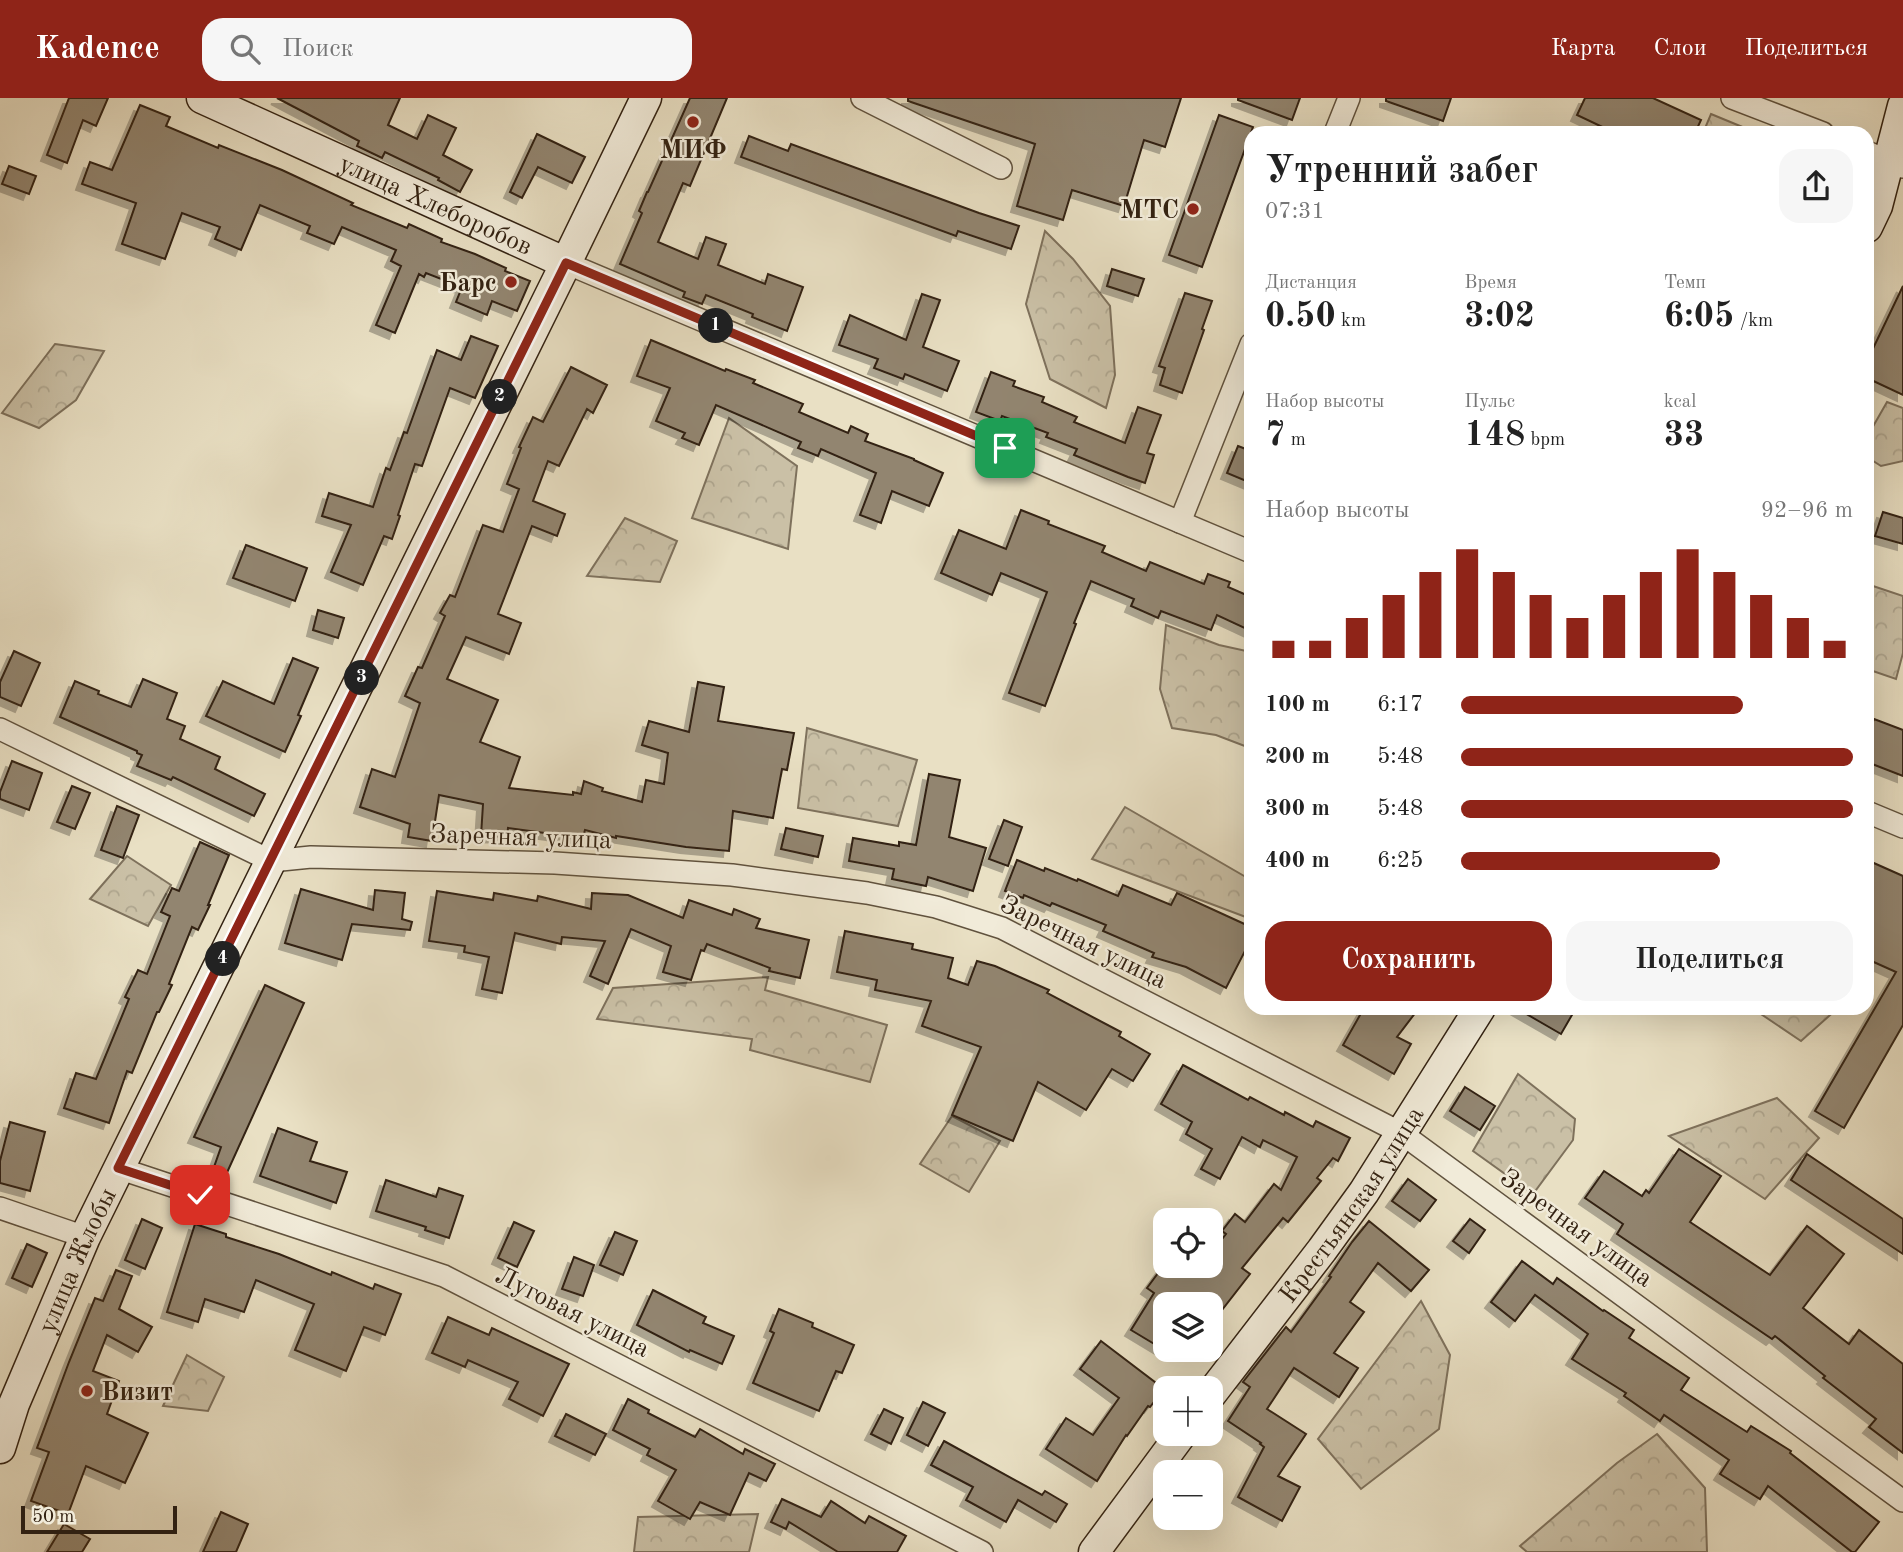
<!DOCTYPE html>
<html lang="ru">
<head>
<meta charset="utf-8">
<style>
  :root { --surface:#fff; --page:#f6f6f6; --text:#222; --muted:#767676; --accent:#8f2418 }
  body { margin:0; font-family:"Old Standard TT",serif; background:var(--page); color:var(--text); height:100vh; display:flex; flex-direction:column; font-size:26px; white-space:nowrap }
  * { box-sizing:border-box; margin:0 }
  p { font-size:23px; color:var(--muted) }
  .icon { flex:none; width:38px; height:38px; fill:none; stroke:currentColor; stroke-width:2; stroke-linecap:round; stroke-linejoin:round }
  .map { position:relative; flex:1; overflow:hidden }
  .panel { position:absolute; left:1244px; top:28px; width:630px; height:889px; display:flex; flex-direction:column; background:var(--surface); border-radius:21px; box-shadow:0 7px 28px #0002 }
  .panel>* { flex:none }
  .buttons { position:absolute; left:1153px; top:1110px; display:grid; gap:14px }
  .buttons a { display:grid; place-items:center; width:70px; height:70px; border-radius:14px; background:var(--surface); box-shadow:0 7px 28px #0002; font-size:35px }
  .scale { position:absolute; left:21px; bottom:18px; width:156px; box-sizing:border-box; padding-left:7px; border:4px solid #332212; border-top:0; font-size:19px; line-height:24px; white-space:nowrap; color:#332212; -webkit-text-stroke:5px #f1ebd9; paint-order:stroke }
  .pin { position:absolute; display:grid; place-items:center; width:60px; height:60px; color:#fff; margin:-30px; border-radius:14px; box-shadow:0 4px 10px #0006 }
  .km { position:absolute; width:35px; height:35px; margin:-18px; border-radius:50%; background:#222; color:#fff; font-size:19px; line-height:35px; text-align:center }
  .round { display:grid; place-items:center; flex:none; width:74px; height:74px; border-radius:21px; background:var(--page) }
  .head { display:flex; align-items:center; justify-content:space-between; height:119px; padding:0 21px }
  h1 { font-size:38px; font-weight:600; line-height:52px }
  .metrics { display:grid; grid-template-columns:repeat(3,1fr); gap:10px; height:119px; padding:7px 21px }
  .metrics div { display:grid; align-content:center }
  .metrics b { font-size:35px; font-weight:600 }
  .metrics small { font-size:19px; font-weight:400 }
  .metrics p { font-size:19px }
  .chart { height:196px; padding:14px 21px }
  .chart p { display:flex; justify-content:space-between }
  .chart svg { width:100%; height:126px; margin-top:7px; stroke:var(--accent); stroke-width:6 }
  .cta { display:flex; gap:14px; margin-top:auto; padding:14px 21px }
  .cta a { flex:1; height:80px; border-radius:21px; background:var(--accent); color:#fff; font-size:28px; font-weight:600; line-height:80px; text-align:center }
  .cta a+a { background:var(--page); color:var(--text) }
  ul { padding:0 21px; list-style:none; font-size:23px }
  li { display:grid; grid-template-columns:112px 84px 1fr; align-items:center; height:52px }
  li i { height:18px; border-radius:9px; background:var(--accent) }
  header { display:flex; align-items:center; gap:42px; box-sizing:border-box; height:98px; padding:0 35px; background:var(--accent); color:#fff }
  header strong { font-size:33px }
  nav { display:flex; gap:38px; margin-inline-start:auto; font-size:24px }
  .search { width:490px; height:63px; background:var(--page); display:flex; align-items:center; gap:18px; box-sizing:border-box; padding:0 24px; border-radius:21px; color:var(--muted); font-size:26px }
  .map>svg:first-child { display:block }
</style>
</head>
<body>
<header>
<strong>Kadence</strong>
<div class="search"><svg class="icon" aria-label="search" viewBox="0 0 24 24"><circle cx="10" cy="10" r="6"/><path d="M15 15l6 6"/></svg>Поиск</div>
<nav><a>Карта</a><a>Слои</a><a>Поделиться</a></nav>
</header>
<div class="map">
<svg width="1903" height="1454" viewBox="0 0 1903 1454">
  <defs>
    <pattern id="forest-crowns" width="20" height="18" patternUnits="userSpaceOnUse" patternTransform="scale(1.75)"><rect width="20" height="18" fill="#cac0a6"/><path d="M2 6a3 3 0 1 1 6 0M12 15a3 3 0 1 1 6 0" fill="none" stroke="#aea58e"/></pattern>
    <filter id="shadow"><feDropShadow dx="-6" dy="6" stdDeviation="0" flood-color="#0004"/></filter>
  </defs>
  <rect width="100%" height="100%" fill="#e9e0c4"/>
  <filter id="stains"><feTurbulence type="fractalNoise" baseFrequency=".00286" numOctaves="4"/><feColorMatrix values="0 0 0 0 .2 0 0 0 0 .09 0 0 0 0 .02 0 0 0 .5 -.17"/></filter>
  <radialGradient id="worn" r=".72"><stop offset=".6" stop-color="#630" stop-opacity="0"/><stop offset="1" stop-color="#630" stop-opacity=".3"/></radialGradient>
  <g fill="url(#forest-crowns)" stroke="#7e715c" stroke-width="2">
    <polygon points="1711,16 1757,35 1703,35"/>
    <polygon points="1045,133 1073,161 1110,208 1115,277 1106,310 1050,281 1026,206"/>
    <polygon points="55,246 104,253 76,302 39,330 2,315"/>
    <polygon points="1887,304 1903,310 1903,363 1881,368 1867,359 1867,339"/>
    <polygon points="729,320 797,368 788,451 692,420"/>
    <polygon points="625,420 677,443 660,484 587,478"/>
    <polygon points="1867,486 1903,498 1903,555 1896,581 1867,571"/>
    <polygon points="1166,527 1219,547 1251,554 1250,650 1216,637 1172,630 1160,591"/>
    <polygon points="807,630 917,662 898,728 798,710"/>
    <polygon points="1125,709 1251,782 1251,821 1092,761"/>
    <polygon points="127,758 171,787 148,828 90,801"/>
    <polygon points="768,879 765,892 887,927 870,984 750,952 752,941 597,921 613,890"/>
    <polygon points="1752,910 1838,910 1801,943"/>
    <polygon points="1518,976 1575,1021 1573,1042 1533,1096 1473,1053"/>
    <polygon points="1777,1000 1819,1040 1765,1101 1669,1038"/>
    <polygon points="952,1018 1000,1043 969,1094 920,1066"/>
    <polygon points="1421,1203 1450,1257 1439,1331 1361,1391 1318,1341"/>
    <polygon points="187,1257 224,1279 208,1313 163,1308"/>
    <polygon points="1657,1336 1705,1390 1707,1454 1527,1454 1520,1448 1617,1365"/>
    <polygon points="758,1416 749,1454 634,1454 638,1419"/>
  </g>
  <g fill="#92856f" stroke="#332212" stroke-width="2" filter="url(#shadow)">
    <polygon points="69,0 108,0 96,28 83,22 67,65 47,57"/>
    <polygon points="277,0 400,0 388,27 417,41 428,17 456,30 443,57 472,72 460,94 438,82 439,80 385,54 382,60 357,48 359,43"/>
    <polygon points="690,0 727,0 690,88 683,85 658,144 698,161 706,139 726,146 718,167 765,186 768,176 803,189 787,233 752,219 753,216 706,197 702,206 683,199 685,194 620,166 642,115 639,113 647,94 648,94"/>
    <polygon points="908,0 1181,0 1165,49 1144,42 1124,108 1072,92 1063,122 1017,108 1035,46 908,3"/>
    <polygon points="1238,0 1300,0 1292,22 1238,2"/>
    <polygon points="1386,0 1451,0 1443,23 1386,3"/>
    <polygon points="1585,0 1653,0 1701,22 1695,35 1615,35 1577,17"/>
    <polygon points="140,7 170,19 166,28 218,50 219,47 282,72 353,105 351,107 407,130 409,126 442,141 441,144 475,156 506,170 505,173 530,183 517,213 492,203 487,217 456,204 462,189 426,175 424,179 419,176 395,235 376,227 401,168 391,163 396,152 342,129 334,146 307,135 310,128 260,107 241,152 215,141 220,129 182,115 165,161 122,146 136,105 82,86 90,64 112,72"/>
    <polygon points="1219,17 1253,29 1202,169 1169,157"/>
    <polygon points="537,36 585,59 572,85 538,69 522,100 510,94"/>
    <polygon points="749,38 788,53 791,46 979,115 1019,128 1011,151 958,133 956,138 741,59"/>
    <polygon points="9,68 36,78 29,96 2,86"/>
    <polygon points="1112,171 1144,181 1138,198 1107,188"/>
    <polygon points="1903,188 1903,297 1867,280 1867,263"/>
    <polygon points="1185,195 1212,203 1202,231 1204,232 1182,295 1160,287 1165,270 1159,268"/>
    <polygon points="922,196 940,202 923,249 959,263 947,293 905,276 903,281 874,270 878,261 839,247 850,217 906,242"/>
    <polygon points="471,238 498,248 475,300 450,290 422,368 415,366 398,417 400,418 392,441 384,438 363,487 331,474 351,427 322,418 329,395 373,409 386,370 390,372 404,334 407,335 437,252 461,262"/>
    <polygon points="651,242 725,273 726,271 755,282 753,285 803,306 799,314 848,335 851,328 868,336 865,343 914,361 914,362 943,375 929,408 892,393 881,425 860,417 876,375 821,351 818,358 798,350 801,344 716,307 699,347 682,340 685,335 656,323 670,290 637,278"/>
    <polygon points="571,269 607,287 593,315 587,311 559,368 548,363 533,403 565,416 557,438 532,428 498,516 521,525 509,556 466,539 447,581 498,602 480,644 520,659 509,690 573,697 573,694 581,696 584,683 603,690 602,693 642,704 646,682 664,686 668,655 642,647 649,623 689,634 698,584 724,589 718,623 794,635 787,672 782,671 773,720 733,713 729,753 686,749 616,738 616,740 585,732 582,743 552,736 508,730 507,739 481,738 483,706 439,697 432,743 408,739 410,726 360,709 372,671 395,679 420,605 405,598 418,569 422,570 445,518 440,515 450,497 455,499 483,427 503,434 519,391 507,386 521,350 519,349 533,319 543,324"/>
    <polygon points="991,274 1015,283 1013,288 1044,299 1042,304 1077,319 1074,324 1125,345 1138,309 1161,317 1147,355 1154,357 1145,385 1128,379 1074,357 1077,351 1046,339 1048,335 1002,318 1000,323 976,314"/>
    <polygon points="1238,348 1251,353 1251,385 1227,375"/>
    <polygon points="1021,412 1049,423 1048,426 1105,448 1102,454 1146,473 1150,464 1204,486 1208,476 1230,484 1228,489 1251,499 1251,533 1217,517 1211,532 1161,513 1158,520 1131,508 1134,501 1091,483 1074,525 1076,526 1045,608 1009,595 1047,494 1001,475 992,497 941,475 959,432 1006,451"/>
    <polygon points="1883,414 1903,420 1903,446 1875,438"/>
    <polygon points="246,447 307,470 295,503 233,480"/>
    <polygon points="318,512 344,520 338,540 313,532"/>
    <polygon points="14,553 40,565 21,608 0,599 0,584"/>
    <polygon points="293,560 318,570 298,617 301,618 285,654 206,618 223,583 274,606"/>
    <polygon points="143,581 177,595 167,621 185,628 180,641 220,659 215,671 265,696 254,718 173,679 171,682 137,668 142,657 137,655 137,653 60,619 75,583 99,593 98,596 131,609"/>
    <polygon points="1874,621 1903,632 1903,678 1867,664 1867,638"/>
    <polygon points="12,663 42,675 29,712 0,701 0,694"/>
    <polygon points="929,676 960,682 949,739 986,750 973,793 928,779 926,788 892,781 894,771 849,763 853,740 899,748 899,744 916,747"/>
    <polygon points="72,688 90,695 75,731 57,724"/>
    <polygon points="117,708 139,717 123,760 101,752"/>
    <polygon points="1004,722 1022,729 1008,768 989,761"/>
    <polygon points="786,730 823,738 818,759 781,751"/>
    <polygon points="200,744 229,757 208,807 210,807 198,832 192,829 169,886 172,887 159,914 157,914 132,975 127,973 109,1025 64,1010 76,975 96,981 129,901 125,899 138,872 147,876 170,818 161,814 172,790 179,793"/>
    <polygon points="1017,762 1044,773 1045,770 1077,783 1078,781 1118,798 1123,787 1171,807 1177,795 1251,829 1251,851 1247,849 1226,890 1186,869 1152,859 1154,855 1103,833 1106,827 1052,805 1050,808 1024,797 1023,800 1005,793"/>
    <polygon points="1867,762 1903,778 1903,927 1844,1030 1815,1013 1896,874 1867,861"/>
    <polygon points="301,791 373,812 375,792 405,795 402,821 412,824 410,832 352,826 342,862 285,845"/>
    <polygon points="437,793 493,802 494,795 537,803 538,798 591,811 592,795 628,797 683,820 689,802 732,817 734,811 760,821 756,830 809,842 800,880 769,873 770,870 707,846 704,853 701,852 691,882 663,874 671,848 631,831 608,886 590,878 605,843 562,839 561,846 515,835 502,895 482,891 489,859 464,854 465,848 429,843"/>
    <polygon points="845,833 913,846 912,851 953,860 948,880 968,887 977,863 995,868 1049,892 1047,895 1121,934 1119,938 1150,956 1133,983 1112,971 1086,1012 1038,984 1013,1043 952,1017 981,949 922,928 931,903 875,892 877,882 837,874"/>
    <polygon points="265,887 304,905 220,1090 208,1086 221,1049 194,1039"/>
    <polygon points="1364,910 1419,910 1397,939 1411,946 1394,976 1343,947"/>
    <polygon points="1516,910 1576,910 1561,936"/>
    <polygon points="1183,967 1248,1002 1250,999 1284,1017 1285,1014 1313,1029 1316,1023 1350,1040 1338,1063 1333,1060 1317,1080 1321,1083 1288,1124 1283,1120 1242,1170 1250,1176 1211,1226 1211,1206 1166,1206 1166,1253 1131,1232 1154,1195 1147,1190 1164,1167 1179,1167 1192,1178 1201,1167 1211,1167 1211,1155 1226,1136 1222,1133 1235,1116 1245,1124 1274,1086 1281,1092 1297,1059 1263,1042 1260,1049 1242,1039 1220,1081 1201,1071 1212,1051 1186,1036 1192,1024 1161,1006"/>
    <polygon points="1465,989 1495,1008 1480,1032 1450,1013"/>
    <polygon points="10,1024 45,1034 30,1093 0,1085 0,1063"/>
    <polygon points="278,1030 317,1044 310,1063 347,1074 336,1105 260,1078"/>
    <polygon points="1679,1051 1721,1078 1690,1124 1770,1177 1807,1128 1844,1156 1803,1210 1849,1246 1859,1232 1903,1266 1903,1355 1869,1329 1876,1321 1823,1280 1825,1278 1775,1238 1772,1241 1617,1136 1623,1126 1585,1100 1604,1073 1642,1098 1646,1092 1649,1095"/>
    <polygon points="1807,1056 1903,1121 1903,1156 1791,1082"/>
    <polygon points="1408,1081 1436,1102 1420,1123 1392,1103"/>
    <polygon points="386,1082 436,1099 439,1090 463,1098 449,1140 425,1132 426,1129 376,1113"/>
    <polygon points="142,1121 162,1130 145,1171 125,1162"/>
    <polygon points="1470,1121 1485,1132 1469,1155 1453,1143"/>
    <polygon points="1369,1123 1429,1172 1411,1193 1378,1165 1350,1204 1364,1214 1334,1255 1358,1270 1339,1299 1294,1270 1267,1311 1306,1336 1278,1378 1300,1389 1282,1423 1238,1399 1264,1349 1260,1346 1261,1345 1228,1323 1250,1289 1243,1284 1286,1229 1291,1234 1331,1179 1329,1178 1352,1144"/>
    <polygon points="514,1124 534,1133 517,1169 498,1160"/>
    <polygon points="195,1126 226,1136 226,1139 279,1156 331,1177 332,1174 373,1191 375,1186 401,1196 385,1237 364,1229 346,1273 295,1252 314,1206 256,1182 244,1214 205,1201 198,1224 167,1214"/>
    <polygon points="615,1134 637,1143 623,1177 600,1167"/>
    <polygon points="27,1146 47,1155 32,1189 12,1180"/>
    <polygon points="574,1159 594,1167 583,1198 562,1191"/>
    <polygon points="1522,1163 1553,1186 1557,1180 1603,1213 1604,1212 1634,1232 1629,1240 1689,1280 1681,1292 1747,1334 1751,1328 1791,1353 1790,1355 1879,1424 1855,1454 1852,1454 1768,1388 1760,1401 1720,1376 1729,1362 1664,1317 1660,1323 1624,1298 1626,1295 1572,1261 1588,1236 1535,1197 1515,1223 1491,1204"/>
    <polygon points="116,1172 132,1178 119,1211 152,1229 138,1254 107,1237 93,1273 119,1283 107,1316 148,1335 125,1385 86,1368 68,1416 31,1403 49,1354 37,1350 69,1264 95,1200 103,1203"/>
    <polygon points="653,1192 706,1219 703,1225 734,1238 722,1266 690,1252 689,1254 637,1227"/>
    <polygon points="779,1211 813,1225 812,1229 854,1247 842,1275 836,1273 819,1313 753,1285 774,1235 770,1233"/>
    <polygon points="448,1219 489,1237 492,1230 569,1266 543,1318 509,1301 518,1284 468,1262 465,1269 432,1255"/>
    <polygon points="1101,1243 1164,1291 1150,1309 1148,1308 1127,1338 1126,1337 1097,1383 1046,1351 1066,1320 1093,1337 1119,1300 1080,1271"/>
    <polygon points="628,1301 649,1312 648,1315 695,1339 700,1331 743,1356 745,1351 775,1366 766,1383 749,1375 730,1417 700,1404 690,1421 658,1403 676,1372 647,1357 650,1351 613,1332"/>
    <polygon points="923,1304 945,1315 928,1348 907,1337"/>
    <polygon points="884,1311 903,1320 891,1346 871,1336"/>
    <polygon points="566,1316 606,1336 595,1357 555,1338"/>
    <polygon points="944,1343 1042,1397 1045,1393 1067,1406 1056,1424 1018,1402 1006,1424 966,1402 973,1389 931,1367"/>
    <polygon points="782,1401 821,1419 831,1403 865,1425 869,1418 906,1438 897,1454 838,1454 789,1424 786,1431 771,1424"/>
    <polygon points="221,1414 248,1426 236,1454 203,1454"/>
    <polygon points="64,1426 90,1441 82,1454 47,1454"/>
  </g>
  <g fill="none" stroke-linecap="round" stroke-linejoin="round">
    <g stroke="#60523e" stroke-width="24">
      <g id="street">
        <polyline points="862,0 1001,70"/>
        <polyline points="1732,0 1823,35"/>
        <polyline points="1335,35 1349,0"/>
        <polyline points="1867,54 1903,69"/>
        <polyline points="566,165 1251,454"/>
        <polyline points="1180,424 1251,246"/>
        <polyline points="0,631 271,763 311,759 555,765 732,777 867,795 936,809 1002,830 1401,1035 1903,1403"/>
        <polyline points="1867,714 1903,729"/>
        <polyline points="118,1070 444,1178 982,1454"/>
        <polyline points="0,1110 85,1139"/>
      </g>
    </g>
    <g stroke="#332212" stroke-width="33">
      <g id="secondary">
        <path id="s1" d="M202,0L566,165"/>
        <polyline points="1867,129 1877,108 1903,8"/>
        <path id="s2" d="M1211,1296L1322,1152L1364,1094L1480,910"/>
        <path id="s3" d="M0,1350L14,1306L85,1139L566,165L646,0"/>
        <polyline points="1094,1454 1182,1335"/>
      </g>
    </g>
    <use href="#street" stroke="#f1ebd9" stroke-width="21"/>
    <use href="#secondary" stroke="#f1ebd9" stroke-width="30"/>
  </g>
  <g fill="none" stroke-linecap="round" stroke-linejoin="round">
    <g stroke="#fff" stroke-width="14">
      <polyline id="route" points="200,1097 118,1070 566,165 1005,350"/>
    </g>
    <use href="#route" stroke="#8f2418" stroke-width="9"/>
  </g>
  <g fill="#8f2418" stroke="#f1ebd9" stroke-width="2.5">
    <circle cx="693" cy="24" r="7"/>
    <circle cx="1193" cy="111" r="7"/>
    <circle cx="511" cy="184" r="7"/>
    <circle cx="87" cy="1293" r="7"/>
  </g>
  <g text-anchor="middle" stroke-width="5" stroke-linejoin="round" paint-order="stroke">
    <g font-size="26" font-weight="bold" fill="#332212" stroke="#f1ebd9" text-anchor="end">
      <text x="693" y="60" text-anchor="middle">МИФ</text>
      <text x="1179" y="120">МТС</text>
      <text x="497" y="193">Барс</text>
      <text x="101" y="1302" text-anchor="start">Визит</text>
    </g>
    <g font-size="26" fill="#332212" stroke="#f1ebd9">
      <text dy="9" stroke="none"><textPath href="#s1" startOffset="257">улица Хлеборобов</textPath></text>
      <text transform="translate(521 738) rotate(2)" y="9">Заречная улица</text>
      <text transform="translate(1084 843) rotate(26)" y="9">Заречная улица</text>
      <text dy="9" stroke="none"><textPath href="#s2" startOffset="236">Крестьянская улица</textPath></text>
      <text transform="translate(1577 1129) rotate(36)" y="9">Заречная улица</text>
      <text dy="9" stroke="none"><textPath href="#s3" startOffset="203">улица Жлобы</textPath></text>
      <text transform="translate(573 1213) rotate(27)" y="9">Луговая улица</text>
    </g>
  </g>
  <rect width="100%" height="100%" filter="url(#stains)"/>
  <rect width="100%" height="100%" fill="url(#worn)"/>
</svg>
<div class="buttons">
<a><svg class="icon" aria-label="locate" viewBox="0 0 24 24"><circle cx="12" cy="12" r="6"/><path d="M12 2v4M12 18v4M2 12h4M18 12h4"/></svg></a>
<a><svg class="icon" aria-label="layers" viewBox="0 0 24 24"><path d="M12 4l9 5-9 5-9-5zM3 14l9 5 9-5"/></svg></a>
<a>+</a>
<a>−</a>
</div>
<div class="scale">50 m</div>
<div class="pin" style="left:1005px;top:350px;background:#1e9e55"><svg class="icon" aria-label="arrive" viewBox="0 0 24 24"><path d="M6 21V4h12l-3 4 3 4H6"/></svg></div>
<div class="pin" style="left:200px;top:1097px;background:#d93025"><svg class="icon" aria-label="check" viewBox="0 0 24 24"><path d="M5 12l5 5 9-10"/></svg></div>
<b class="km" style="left:716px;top:228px">1</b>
<b class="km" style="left:500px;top:299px">2</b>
<b class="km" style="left:362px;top:580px">3</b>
<b class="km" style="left:223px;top:861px">4</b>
<section class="panel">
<div class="head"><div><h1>Утренний забег</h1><p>07:31</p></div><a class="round"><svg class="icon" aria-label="share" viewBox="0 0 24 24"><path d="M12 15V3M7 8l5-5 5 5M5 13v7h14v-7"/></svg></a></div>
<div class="metrics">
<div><p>Дистанция</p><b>0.50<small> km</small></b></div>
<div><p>Время</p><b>3:02</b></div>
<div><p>Темп</p><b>6:05<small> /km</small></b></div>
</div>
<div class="metrics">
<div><p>Набор высоты</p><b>7<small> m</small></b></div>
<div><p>Пульс</p><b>148<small> bpm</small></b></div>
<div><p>kcal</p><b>33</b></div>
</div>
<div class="chart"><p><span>Набор высоты</span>92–96 m</p>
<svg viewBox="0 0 160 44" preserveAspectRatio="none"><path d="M5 44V38M15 44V38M25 44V30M35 44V22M45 44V14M55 44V6M65 44V14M75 44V22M85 44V30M95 44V22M105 44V14M115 44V6M125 44V14M135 44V22M145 44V30M155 44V38"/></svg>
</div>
<ul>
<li><b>100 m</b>6:17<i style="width:72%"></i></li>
<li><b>200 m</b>5:48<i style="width:100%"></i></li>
<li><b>300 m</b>5:48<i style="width:100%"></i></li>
<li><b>400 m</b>6:25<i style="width:66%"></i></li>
</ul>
<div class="cta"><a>Сохранить</a><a>Поделиться</a></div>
</section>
</div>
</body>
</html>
